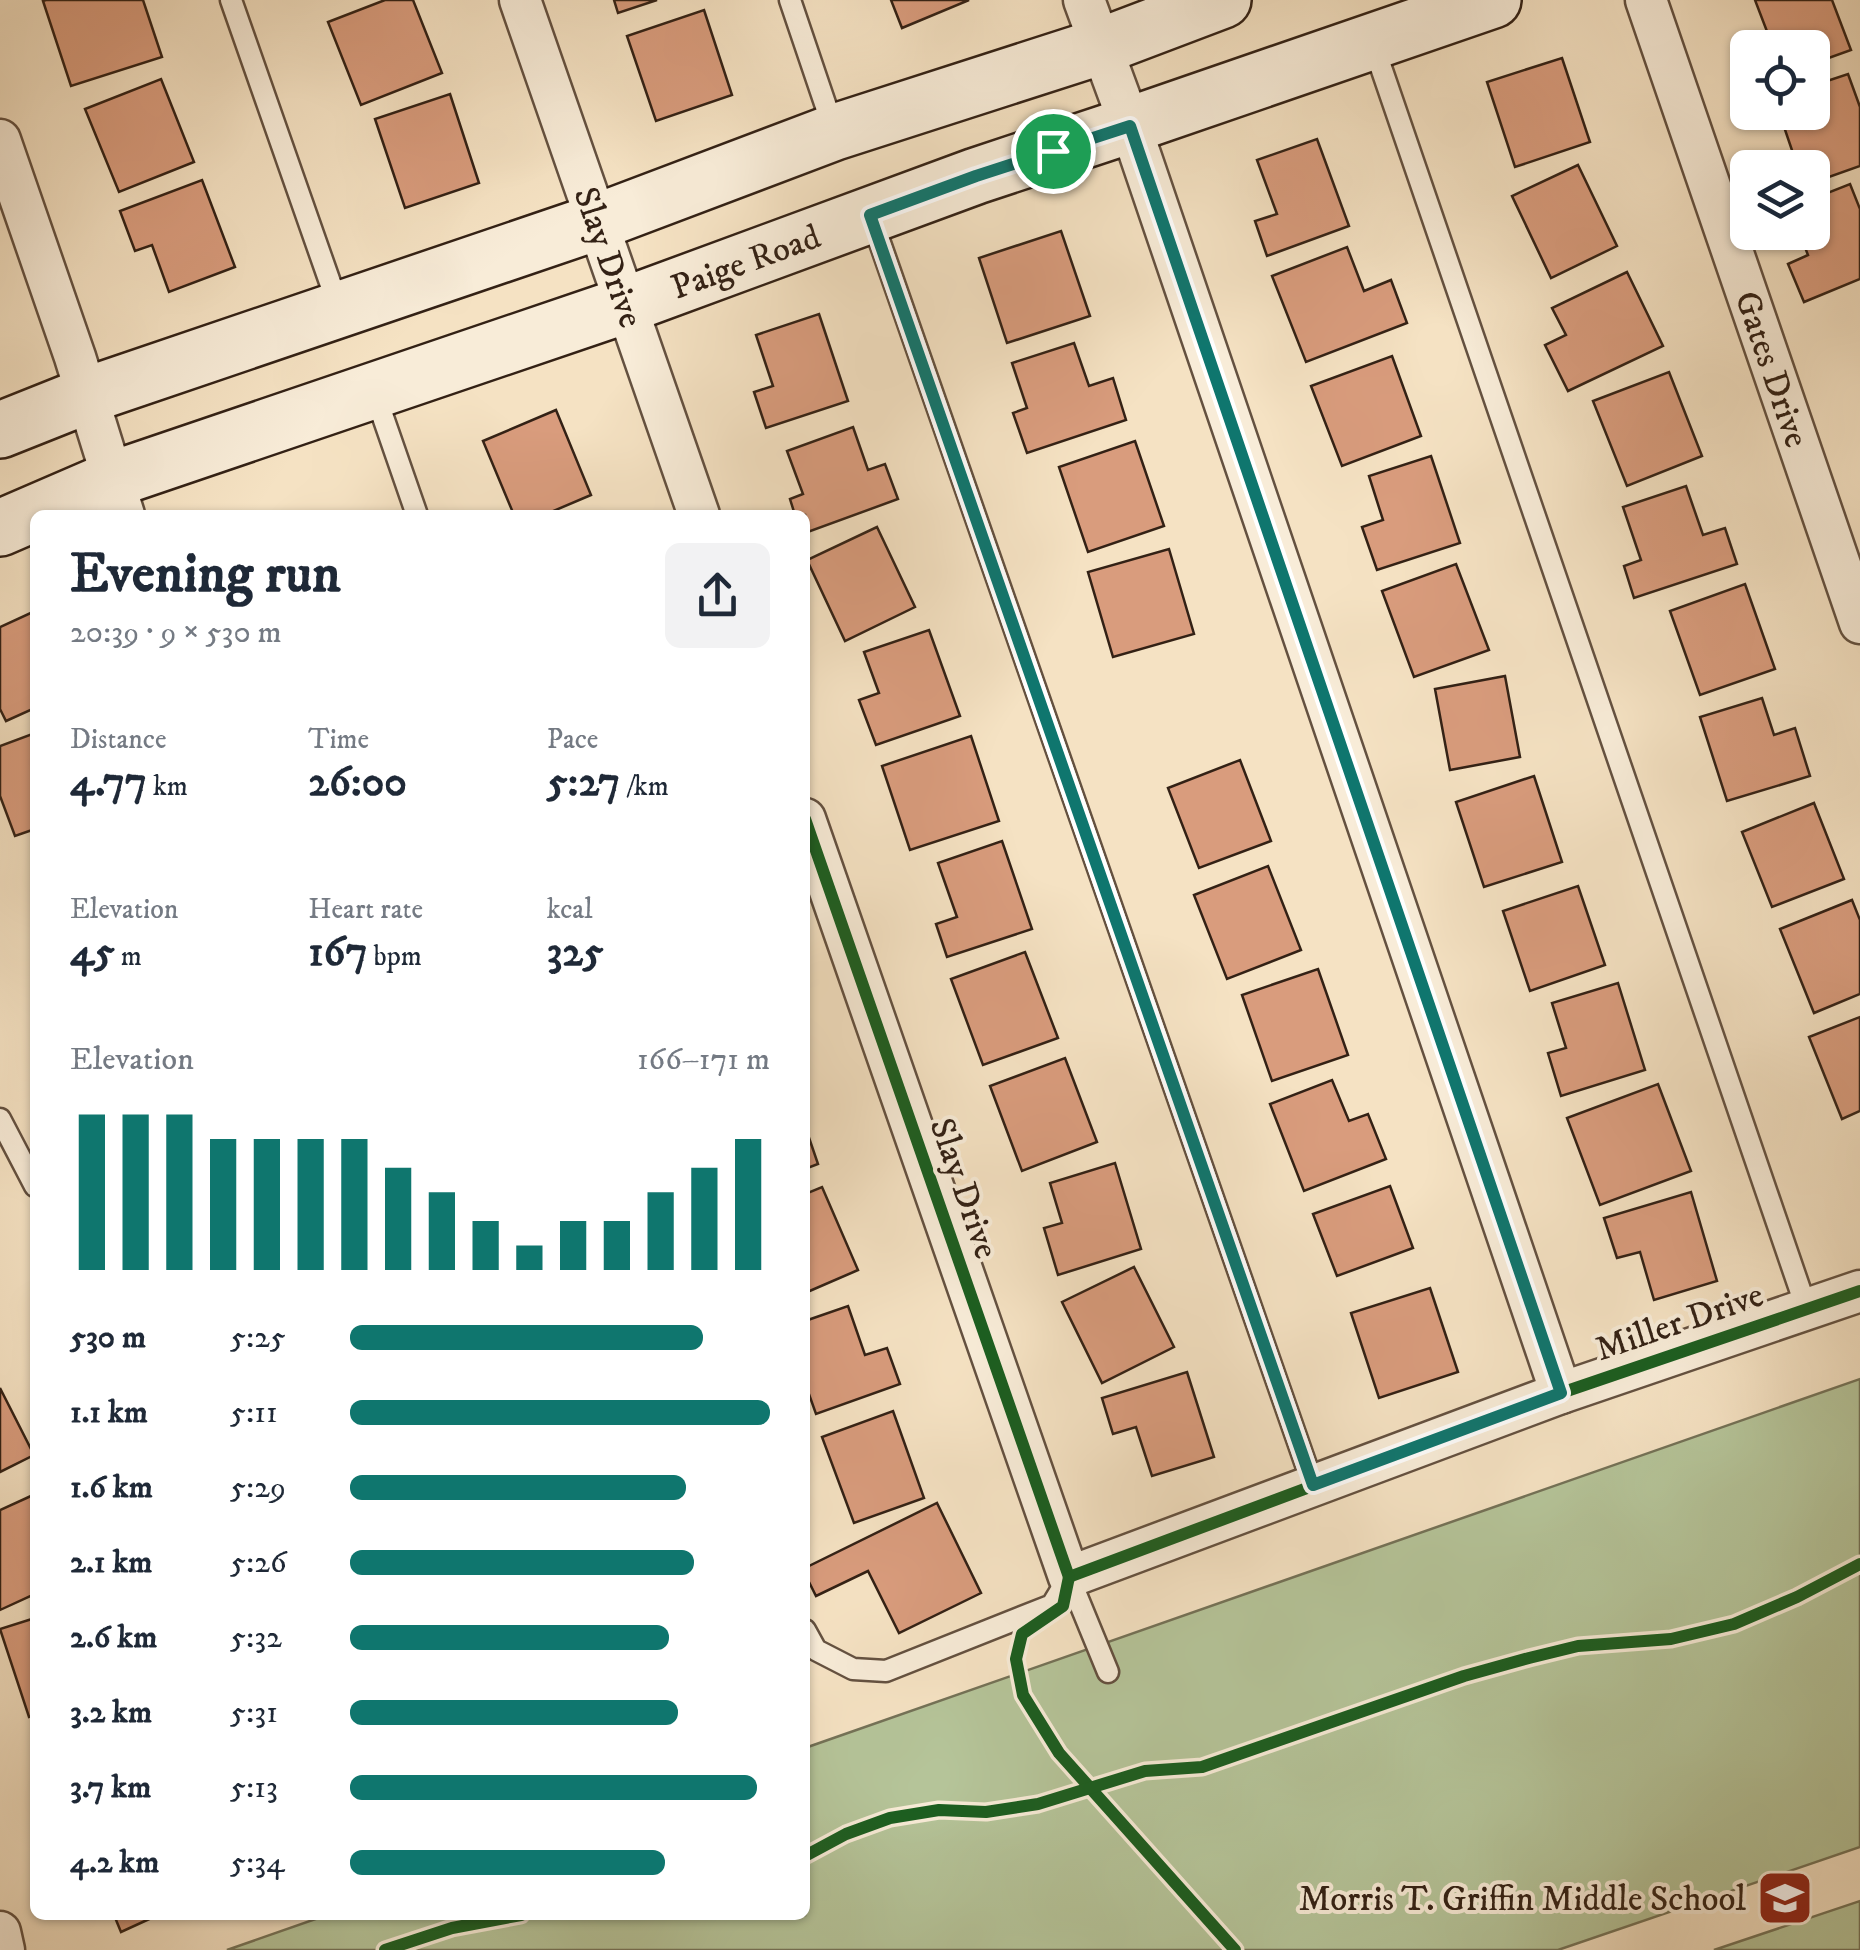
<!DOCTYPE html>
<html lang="en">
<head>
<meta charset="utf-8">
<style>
  :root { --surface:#fff; --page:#f2f2f3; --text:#1f2937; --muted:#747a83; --accent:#0f766e }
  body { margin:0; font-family:"IM FELL DW Pica",serif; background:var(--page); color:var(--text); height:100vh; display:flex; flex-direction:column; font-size:38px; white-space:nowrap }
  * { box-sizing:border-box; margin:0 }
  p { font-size:32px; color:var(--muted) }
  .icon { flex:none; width:55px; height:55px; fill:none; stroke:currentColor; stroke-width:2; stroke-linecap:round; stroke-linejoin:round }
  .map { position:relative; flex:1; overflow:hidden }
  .sheet { position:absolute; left:30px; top:510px; width:780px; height:1410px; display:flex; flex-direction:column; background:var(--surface); border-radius:15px; box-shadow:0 2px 8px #0004 }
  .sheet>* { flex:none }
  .controls { position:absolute; left:1730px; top:30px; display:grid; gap:20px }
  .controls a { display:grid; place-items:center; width:100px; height:100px; border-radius:15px; background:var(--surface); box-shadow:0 2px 8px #0004; font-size:50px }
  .pin { position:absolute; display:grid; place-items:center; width:85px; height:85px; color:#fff; margin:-42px; border:5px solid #fff; border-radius:50%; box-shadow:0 2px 10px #0007 }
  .round { display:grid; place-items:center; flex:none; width:105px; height:105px; border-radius:15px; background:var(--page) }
  .summary { display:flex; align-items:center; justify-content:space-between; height:170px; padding:0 40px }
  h1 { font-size:55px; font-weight:700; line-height:75px }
  .metrics { display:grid; grid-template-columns:repeat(3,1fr); gap:15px; height:170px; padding:10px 40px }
  .metrics div { display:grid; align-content:center }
  .metrics b { font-size:42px; font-weight:700 }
  .metrics small { font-size:28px; font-weight:400 }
  .metrics p { font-size:28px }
  .chart { height:280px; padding:20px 40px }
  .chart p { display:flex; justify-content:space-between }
  .chart svg { width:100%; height:180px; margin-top:10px; stroke:var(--accent); stroke-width:6 }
  ul { padding:0 40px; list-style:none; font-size:32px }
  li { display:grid; grid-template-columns:160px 120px 1fr; align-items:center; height:75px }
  li i { height:25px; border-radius:12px; background:var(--accent) }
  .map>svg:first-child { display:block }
</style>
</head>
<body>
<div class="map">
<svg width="1860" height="1950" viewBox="0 0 1860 1950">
  <rect width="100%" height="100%" fill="#f5e2c3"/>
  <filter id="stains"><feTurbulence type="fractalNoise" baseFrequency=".002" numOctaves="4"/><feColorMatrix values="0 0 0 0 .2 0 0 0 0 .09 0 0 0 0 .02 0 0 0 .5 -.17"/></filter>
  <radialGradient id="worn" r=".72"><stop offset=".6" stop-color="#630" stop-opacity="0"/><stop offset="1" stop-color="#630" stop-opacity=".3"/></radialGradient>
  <g fill="#b5c499" stroke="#747257" stroke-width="2.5">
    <polygon points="1860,1379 1860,1847 1558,1950 227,1950 327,1915 805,1915 805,1748"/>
    <polygon points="1860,1901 1860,1950 1714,1950"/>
  </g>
  <g fill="#d99c7d" stroke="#332115" stroke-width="2.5">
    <polygon points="46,0 143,0 162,57 71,86 43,1"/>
    <polygon points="385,0 413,0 442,73 361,105 328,22"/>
    <polygon points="614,0 657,0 618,13"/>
    <polygon points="891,0 969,0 902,28"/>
    <polygon points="1755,0 1832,0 1851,50 1812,64 1812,48 1756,48 1753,39 1768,34"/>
    <polygon points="704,10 732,95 656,121 627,36"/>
    <polygon points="1562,58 1590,142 1515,167 1487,82"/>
    <polygon points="1848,74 1860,107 1860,166 1812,183 1812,168 1798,168 1779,112 1812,112 1812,86"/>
    <polygon points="161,79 194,162 119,192 85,109"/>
    <polygon points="450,94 479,183 405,208 375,119"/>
    <polygon points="1317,139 1349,226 1267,256 1255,221 1277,214 1257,160"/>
    <polygon points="1578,165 1617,246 1551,278 1512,196"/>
    <polygon points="202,180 235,267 169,292 152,245 135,251 120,211"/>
    <polygon points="1850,184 1860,209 1860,279 1804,302 1788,264 1808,255 1799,232 1812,232 1812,199"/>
    <polygon points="1061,231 1090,316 1007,343 979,258"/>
    <polygon points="1347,247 1364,291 1391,280 1407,323 1306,362 1272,276"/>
    <polygon points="1627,272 1663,346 1568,391 1545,345 1566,335 1552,308"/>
    <polygon points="819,314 848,401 766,428 754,392 773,386 756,335"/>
    <polygon points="1074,343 1089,386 1113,378 1126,420 1027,453 1013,413 1027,408 1012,363"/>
    <polygon points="1392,356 1421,436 1342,466 1311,386"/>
    <polygon points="1669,372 1702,456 1627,486 1593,401"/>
    <polygon points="556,410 591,495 544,515 514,515 483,441"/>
    <polygon points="853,427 868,470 885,464 898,499 805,533 805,515 795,515 790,499 803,494 787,451"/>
    <polygon points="1135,441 1164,526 1088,552 1059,467"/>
    <polygon points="1431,456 1460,543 1377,570 1362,527 1383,520 1369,476"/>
    <polygon points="1686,486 1703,535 1725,528 1737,564 1634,598 1624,566 1641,560 1623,507"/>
    <polygon points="877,527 915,607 845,641 807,560"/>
    <polygon points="1169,549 1194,634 1113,657 1088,572"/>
    <polygon points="1456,564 1489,650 1414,677 1382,591"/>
    <polygon points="1745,584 1775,669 1700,695 1670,611"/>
    <polygon points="35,611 35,708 6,721 0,709 0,627"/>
    <polygon points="929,630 960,716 876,745 859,700 879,693 864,652"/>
    <polygon points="1505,676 1520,757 1450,770 1435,689"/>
    <polygon points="1762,698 1774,735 1795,728 1810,776 1727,801 1700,717"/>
    <polygon points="35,733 35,829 15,836 0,796 0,746"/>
    <polygon points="971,736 999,821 910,850 882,766"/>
    <polygon points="1240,760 1271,841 1199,868 1168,788"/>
    <polygon points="1534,776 1562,862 1484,887 1456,802"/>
    <polygon points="1814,803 1844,879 1772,907 1742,832"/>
    <polygon points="1002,841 1032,929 947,957 936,924 957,917 938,863"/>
    <polygon points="1268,866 1301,950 1227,979 1194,895"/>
    <polygon points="1578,886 1605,965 1530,991 1503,911"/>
    <polygon points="1852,900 1860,920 1860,994 1814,1013 1780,929"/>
    <polygon points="1025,952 1058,1038 983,1065 951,979"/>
    <polygon points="1318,969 1348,1055 1272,1081 1242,995"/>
    <polygon points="1618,983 1645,1070 1561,1096 1548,1053 1566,1048 1552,1003"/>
    <polygon points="1860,1017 1860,1111 1842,1119 1809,1037"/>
    <polygon points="1065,1058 1097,1142 1022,1171 990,1086"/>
    <polygon points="1332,1080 1349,1121 1368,1114 1386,1159 1304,1191 1270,1104"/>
    <polygon points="1658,1084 1691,1171 1600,1205 1567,1118"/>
    <polygon points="805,1126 818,1164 805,1169"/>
    <polygon points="1115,1163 1141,1249 1058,1275 1044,1228 1062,1223 1050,1183"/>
    <polygon points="1390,1186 1413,1248 1337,1276 1313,1214"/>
    <polygon points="822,1187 858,1270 805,1293 805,1194"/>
    <polygon points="1691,1192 1717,1281 1654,1300 1640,1252 1617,1258 1604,1218"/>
    <polygon points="1134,1267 1174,1347 1102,1383 1062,1302"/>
    <polygon points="1430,1288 1458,1372 1379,1398 1351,1313"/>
    <polygon points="848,1306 865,1355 887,1348 900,1384 816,1414 805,1383 805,1321"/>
    <polygon points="1187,1372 1214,1457 1152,1476 1136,1427 1113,1434 1102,1398"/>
    <polygon points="0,1388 34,1455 0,1472"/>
    <polygon points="893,1411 924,1498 854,1523 822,1437"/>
    <polygon points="31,1496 35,1504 35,1594 0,1610 0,1510"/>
    <polygon points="937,1503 981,1593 899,1633 868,1571 816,1596 805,1574 805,1568"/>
    <polygon points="35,1618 35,1715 29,1717 0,1629"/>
    <polygon points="114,1915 158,1915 121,1932"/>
  </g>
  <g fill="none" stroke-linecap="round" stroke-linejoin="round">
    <g stroke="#645140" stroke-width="25">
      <g id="lane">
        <polyline points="231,0 339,308"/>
        <polyline points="790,0 834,130"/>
        <polyline points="1373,44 1807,1310"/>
        <polyline points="871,217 1313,1485"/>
        <polyline points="375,394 417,515"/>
        <polyline points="0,1119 35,1186"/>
        <polyline points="1069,1577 1108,1672"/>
        <polyline points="805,1630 816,1650 853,1669 886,1671 1052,1605 1069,1577"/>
      </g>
    </g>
    <g stroke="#645140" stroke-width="45">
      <g id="street">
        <path id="s1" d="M520,0L699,515"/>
        <polyline points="1084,0 1130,125 1561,1393"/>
        <path id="s2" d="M1646,0L1860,623"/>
        <polyline points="0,140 75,357 124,515"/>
        <polyline points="805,819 1069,1577 1561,1393 1860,1291"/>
        <polyline points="0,1932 4,1950"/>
      </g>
    </g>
    <g stroke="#332115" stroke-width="60">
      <g id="secondary">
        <polyline points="0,430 88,395 597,222 835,132 1099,47 1223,0"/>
        <path id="s3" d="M0,528L111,480L626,305L976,176L1130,125L1493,0"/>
      </g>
    </g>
    <use href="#lane" stroke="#f8ecd8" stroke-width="20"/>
    <use href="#street" stroke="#f8ecd8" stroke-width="40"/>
    <use href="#secondary" stroke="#f8ecd8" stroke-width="55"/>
    <g stroke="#f8ecd8" stroke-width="19">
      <g id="cycleway">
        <polyline points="805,819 1069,1577"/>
        <polyline points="1069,1577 1561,1393 1860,1291"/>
        <polyline points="1069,1577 1063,1606 1022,1634 1016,1659 1023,1695 1059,1753 1235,1950"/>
        <polyline points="805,1856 846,1834 890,1818 939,1810 986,1812 1038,1804 1145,1771 1202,1767 1464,1676 1529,1658 1578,1646 1671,1639 1734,1624 1797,1597 1860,1564"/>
        <polyline points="385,1950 452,1928 521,1915"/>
      </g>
    </g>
    <use href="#cycleway" stroke="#1b5e20" stroke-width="12"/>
  </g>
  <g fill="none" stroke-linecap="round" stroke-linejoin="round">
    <g stroke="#fff" stroke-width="20">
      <polygon id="route" points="1130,126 1561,1393 1313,1485 870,215 976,176"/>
    </g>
    <use href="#route" stroke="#0f766e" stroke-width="12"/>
  </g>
  <defs>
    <g id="school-square" transform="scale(2.875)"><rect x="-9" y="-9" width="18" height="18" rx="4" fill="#8f2418" stroke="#f8ecd8"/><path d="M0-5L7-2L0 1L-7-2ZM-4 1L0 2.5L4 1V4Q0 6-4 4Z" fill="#fff"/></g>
  </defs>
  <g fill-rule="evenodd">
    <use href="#school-square" x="1785" y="1898"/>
  </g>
  <g text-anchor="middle" stroke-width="8" stroke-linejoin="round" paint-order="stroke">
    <g font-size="35" fill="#332115" stroke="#f8ecd8">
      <text dy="12" stroke="none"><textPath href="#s1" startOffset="272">Slay Drive</textPath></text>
      <text dy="12" stroke="none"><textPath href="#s3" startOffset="792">Paige Road</textPath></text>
      <text dy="12" stroke="none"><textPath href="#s2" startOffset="390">Gates Drive</textPath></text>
      <text transform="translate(965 1188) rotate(71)" y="12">Slay Drive</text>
      <text transform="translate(1679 1321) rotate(-19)" y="12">Miller Drive</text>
    </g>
    <g font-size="35" fill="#332115" stroke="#f8ecd8" text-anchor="end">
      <text x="1746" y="1910">Morris T. Griffin Middle School</text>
    </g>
  </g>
  <rect width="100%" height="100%" filter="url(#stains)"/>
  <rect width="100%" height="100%" fill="url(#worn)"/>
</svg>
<div class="controls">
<a><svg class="icon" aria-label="locate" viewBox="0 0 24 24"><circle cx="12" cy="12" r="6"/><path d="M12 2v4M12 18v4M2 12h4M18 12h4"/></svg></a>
<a><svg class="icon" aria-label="layers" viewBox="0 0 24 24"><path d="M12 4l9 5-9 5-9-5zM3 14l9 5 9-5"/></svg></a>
</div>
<div class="pin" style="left:1053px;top:151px;background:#1e9e55"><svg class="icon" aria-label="arrive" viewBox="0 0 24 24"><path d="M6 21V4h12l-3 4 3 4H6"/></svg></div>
<section class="sheet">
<div class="summary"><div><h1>Evening run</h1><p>20:39 · 9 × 530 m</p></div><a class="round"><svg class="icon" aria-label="share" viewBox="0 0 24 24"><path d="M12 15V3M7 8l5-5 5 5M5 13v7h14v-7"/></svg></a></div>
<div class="metrics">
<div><p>Distance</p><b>4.77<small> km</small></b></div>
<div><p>Time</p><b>26:00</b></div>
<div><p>Pace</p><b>5:27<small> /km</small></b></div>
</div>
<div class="metrics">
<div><p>Elevation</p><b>45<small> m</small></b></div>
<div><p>Heart rate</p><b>167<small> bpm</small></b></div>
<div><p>kcal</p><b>325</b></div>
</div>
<div class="chart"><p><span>Elevation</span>166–171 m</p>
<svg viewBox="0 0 160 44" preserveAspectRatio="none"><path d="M5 44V6M15 44V6M25 44V6M35 44V12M45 44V12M55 44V12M65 44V12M75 44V19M85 44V25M95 44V32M105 44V38M115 44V32M125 44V32M135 44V25M145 44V19M155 44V12"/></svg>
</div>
<ul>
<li><b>530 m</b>5:25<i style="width:84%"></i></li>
<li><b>1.1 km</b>5:11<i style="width:100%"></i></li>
<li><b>1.6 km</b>5:29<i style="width:80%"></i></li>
<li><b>2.1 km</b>5:26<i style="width:82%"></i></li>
<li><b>2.6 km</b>5:32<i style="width:76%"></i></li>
<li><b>3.2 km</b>5:31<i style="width:78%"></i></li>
<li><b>3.7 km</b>5:13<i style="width:97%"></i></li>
<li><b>4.2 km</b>5:34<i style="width:75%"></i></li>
</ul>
</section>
</div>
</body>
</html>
